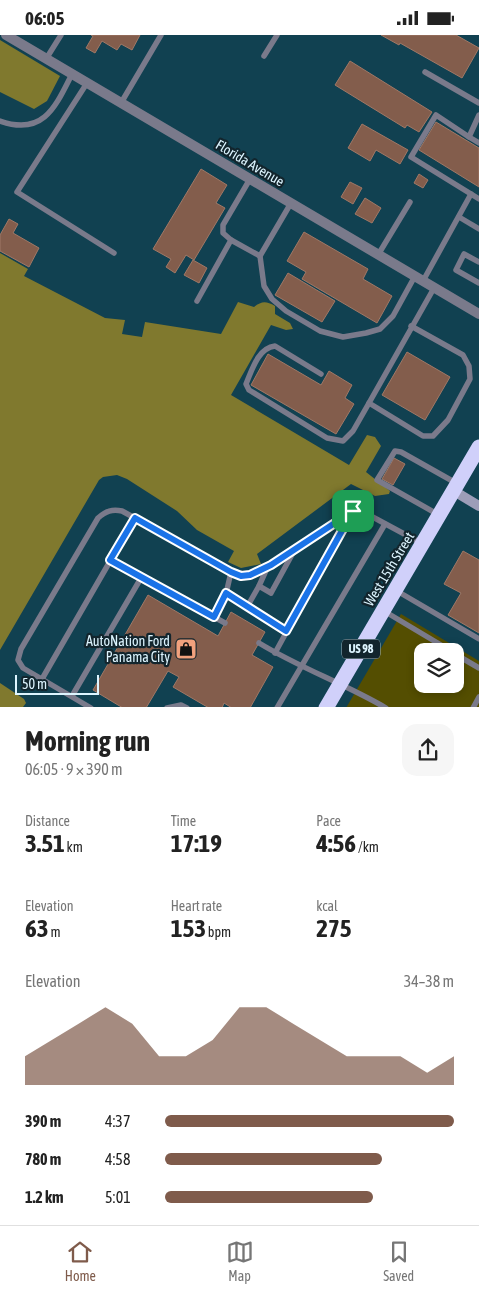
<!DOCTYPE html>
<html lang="en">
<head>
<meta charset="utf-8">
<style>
  :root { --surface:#fff; --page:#f6f6f6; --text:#222; --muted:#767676; --line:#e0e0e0; --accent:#7f5b4b }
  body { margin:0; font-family:"Asap Condensed",sans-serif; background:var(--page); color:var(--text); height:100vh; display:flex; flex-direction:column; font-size:19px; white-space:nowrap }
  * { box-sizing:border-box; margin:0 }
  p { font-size:16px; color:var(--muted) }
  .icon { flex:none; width:28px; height:28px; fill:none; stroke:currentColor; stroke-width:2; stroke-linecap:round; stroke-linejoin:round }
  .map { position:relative; height:672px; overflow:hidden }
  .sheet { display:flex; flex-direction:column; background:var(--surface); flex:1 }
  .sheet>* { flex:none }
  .buttons { position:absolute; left:414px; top:608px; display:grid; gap:10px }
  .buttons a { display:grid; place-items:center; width:50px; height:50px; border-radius:10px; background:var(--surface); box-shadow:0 2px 8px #0003; font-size:25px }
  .scale { position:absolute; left:15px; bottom:12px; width:84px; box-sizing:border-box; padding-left:5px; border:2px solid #ddf5ff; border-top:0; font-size:14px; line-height:18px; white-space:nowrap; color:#ddf5ff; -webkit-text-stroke:4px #12252d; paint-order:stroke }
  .pin { position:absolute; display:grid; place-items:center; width:42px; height:42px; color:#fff; margin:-21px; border-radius:10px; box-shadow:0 2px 8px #0006 }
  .round { display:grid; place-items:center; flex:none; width:52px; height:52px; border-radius:15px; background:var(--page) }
  .overview { display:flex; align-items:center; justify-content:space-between; height:85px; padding:0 25px }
  h1 { font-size:28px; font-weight:700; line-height:38px }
  .metrics { display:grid; grid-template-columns:repeat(3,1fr); gap:8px; height:85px; padding:5px 25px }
  .metrics div { display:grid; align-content:center }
  .metrics b { font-size:25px; font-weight:700 }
  .metrics small { font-size:14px; font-weight:400 }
  .metrics p { font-size:14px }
  .chart { height:140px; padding:10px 25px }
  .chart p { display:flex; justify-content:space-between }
  .chart svg { width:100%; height:90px; margin-top:5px; fill:var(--accent); opacity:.7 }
  ul { padding:0 25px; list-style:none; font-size:16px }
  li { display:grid; grid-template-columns:80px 60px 1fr; align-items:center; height:38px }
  li i { height:12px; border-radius:6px; background:var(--accent) }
  .status { display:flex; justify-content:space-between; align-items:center; height:35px; padding:0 25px; background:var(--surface); direction:ltr }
  .status svg { height:14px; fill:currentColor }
  .tab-bar { display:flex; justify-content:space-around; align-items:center; height:70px; border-top:1px solid var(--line); background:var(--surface); font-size:14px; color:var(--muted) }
  .tab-bar a { display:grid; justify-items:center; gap:2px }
  .tab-bar .selected { color:var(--accent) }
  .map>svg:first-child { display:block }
</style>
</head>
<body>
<div class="status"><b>06:05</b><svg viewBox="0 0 49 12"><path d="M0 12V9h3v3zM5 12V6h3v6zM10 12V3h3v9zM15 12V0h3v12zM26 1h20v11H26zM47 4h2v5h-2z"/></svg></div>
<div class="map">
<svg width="479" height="673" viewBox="0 0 479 673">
  <rect width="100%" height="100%" fill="#114151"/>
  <path fill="#544e01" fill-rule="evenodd" d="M401,579L479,626V672L346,673ZM422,616H455V649H422Z"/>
  <g fill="#80792e">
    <polygon points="0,5 60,41 47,66 34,74 0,57"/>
    <path d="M0,218L28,234L24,241L105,283L125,285L122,299L142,302L145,287L221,299L238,267L254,272C262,266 266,266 275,271V279L290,288L293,294L286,295L271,290L231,360L349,430L367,400L375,402L381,411L366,437L390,456L389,459L375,461L351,449L257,519L261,529L241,533L228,527L234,516L197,495L177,476L127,444L117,440L103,442L99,445L0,615Z"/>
    <polygon points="0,648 24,664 26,668 23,672 0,672"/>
  </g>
  <g fill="#835d4c" stroke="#a07866">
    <polygon points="91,0 140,0 132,15 121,9 117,15 102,6 95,18 86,13 93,1"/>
    <polygon points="381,0 456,0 479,13 462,43 400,8 399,10"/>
    <polygon points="350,26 432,77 419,97 407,90 405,93 335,50"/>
    <polygon points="436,87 479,113 479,152 419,115"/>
    <polygon points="362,89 408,115 400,129 376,115 370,126 348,113"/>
    <polygon points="201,134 227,150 216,168 225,173 194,225 186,220 175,238 166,232 171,224 153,214"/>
    <polygon points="419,139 428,145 423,153 414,148"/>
    <polygon points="350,147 362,153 353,169 341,162"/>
    <polygon points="365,163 381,173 372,188 355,179"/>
    <polygon points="9,184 18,189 13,198 39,213 29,232 0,216 0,200"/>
    <polygon points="304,197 368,234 363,244 392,261 377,288 302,244 306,237 287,226"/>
    <polygon points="193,225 207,233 199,248 184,240"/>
    <polygon points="288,238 335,266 322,287 275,260"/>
    <polygon points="407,317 450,342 425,385 382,360"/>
    <polygon points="268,319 321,350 329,336 352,350 345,363 354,369 336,399 251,350"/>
    <polygon points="394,423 405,429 393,450 382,444"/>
    <polygon points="463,516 479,525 479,598 448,580 461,558 444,549"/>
    <polygon points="148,560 218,601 231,577 265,597 252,620 273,632 250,673 232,673 224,668 222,673 209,673 173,652 179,642 168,636 146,673 123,673 93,655"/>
  </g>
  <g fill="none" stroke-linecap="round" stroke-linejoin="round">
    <g stroke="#7a7a8b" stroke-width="5.5">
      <polyline points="264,21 277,0"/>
      <polyline points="46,24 61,0"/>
      <polyline points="425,37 479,68"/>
      <polyline points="87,48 17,157 114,218"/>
      <polyline points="121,68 161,0"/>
      <polyline points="479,80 469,102 479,108"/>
      <path d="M0,86C43,101 55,73 72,39"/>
      <polyline points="469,102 436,80 411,122 479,164"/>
      <polyline points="250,144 223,190 223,198 231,205 260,221"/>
      <polyline points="291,168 260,221 264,251 272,264 286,276 320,296 343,302 366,298 380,294 393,281 415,241"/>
      <polyline points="459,182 479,194"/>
      <polyline points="378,220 410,167"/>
      <polyline points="479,227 464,219 456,235 479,248"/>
      <polyline points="423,246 471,159"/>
      <polyline points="197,266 231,205"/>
      <polyline points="411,291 463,320 469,331 470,344 448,385 433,401 423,401 369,368 434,253"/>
      <path d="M321,339L275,311C258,313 252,335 246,349L249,355L327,403L343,406L353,396L369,368"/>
      <polyline points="439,480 377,445 395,416 401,417 456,448"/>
      <polyline points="268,531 259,551 271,558 294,516"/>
      <polyline points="141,543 214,582 226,559 231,537"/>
      <polyline points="397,556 479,604"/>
      <polyline points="226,559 286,596"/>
      <polyline points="247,572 259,551"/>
      <polyline points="384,576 451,616"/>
      <polyline points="214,582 225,588"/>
      <path d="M259,608C300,633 345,649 386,673"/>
      <polyline points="275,618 352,477"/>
      <polyline points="455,619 479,633"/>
      <polyline points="42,644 135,483"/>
      <polyline points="72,661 141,543 111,525"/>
      <path d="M91,673L23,633L18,625L21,614L98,483C106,476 112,474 122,476L241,541L250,540L271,530L356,476L369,480L421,508"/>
      <polyline points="167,673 181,670 187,673"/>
      <polyline points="277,673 385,489"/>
      <polyline points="473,673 479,662"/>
    </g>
    <polyline stroke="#7a7a8b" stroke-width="10" points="6,0 479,279"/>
    <polyline stroke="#9d9db8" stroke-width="10" points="454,456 479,471"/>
    <polyline stroke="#d0d0fa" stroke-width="15" points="326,673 479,412"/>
  </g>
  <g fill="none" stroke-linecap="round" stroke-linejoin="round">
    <g stroke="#fff" stroke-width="10">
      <polygon id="route" points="353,476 286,596 226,558 214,582 110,525 135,483 231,537 241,541 250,540 271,530"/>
    </g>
    <use href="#route" stroke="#1a73e8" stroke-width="6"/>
  </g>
  <defs>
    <g id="shop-square" transform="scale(1.125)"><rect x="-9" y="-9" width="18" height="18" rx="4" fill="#f1a17d" stroke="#12252d"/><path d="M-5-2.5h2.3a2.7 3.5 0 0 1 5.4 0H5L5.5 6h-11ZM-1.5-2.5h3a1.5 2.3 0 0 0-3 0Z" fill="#111"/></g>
  </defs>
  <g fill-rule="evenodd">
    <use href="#shop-square" x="186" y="614"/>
  </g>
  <g text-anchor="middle" stroke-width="4.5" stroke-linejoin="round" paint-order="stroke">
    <rect fill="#12252d" stroke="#a0b7c0" stroke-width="1" x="342" y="604.5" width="38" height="19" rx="4"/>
    <g font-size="12" font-weight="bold" fill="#ddf5ff">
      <text x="361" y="618">US 98</text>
    </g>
    <g font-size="14" fill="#ddf5ff" stroke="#12252d">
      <text transform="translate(250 128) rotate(31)" y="5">Florida Avenue</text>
      <text transform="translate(389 534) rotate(-59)" y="5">West 15th Street</text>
    </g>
    <g font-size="14" fill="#ddf5ff" stroke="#12252d" text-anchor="end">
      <text x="170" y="611">AutoNation Ford<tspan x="170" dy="16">Panama City</tspan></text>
    </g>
  </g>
</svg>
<div class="buttons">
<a><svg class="icon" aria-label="layers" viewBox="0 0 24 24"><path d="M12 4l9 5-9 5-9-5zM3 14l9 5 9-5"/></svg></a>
</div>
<div class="scale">50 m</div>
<div class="pin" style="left:353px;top:476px;background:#1e9e55"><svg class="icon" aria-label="arrive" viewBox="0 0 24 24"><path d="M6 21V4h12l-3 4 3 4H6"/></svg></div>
</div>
<section class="sheet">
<div class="overview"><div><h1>Morning run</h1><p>06:05 · 9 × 390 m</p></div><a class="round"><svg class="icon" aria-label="share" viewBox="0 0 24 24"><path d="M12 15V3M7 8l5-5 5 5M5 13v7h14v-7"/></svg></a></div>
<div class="metrics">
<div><p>Distance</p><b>3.51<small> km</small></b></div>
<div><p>Time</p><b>17:19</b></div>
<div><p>Pace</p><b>4:56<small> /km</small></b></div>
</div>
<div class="metrics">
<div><p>Elevation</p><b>63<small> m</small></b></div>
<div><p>Heart rate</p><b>153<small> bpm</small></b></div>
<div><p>kcal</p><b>275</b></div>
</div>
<div class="chart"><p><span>Elevation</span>34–38 m</p>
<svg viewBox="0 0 160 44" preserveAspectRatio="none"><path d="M0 44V30L10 22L20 14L30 6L40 14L50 30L60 30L70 22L80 6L90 6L100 14L110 22L120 30L130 30L140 30L150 38L160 30V44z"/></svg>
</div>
<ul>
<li><b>390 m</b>4:37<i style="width:100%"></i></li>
<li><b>780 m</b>4:58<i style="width:75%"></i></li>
<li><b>1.2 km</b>5:01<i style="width:72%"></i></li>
</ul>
</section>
<nav class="tab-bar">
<a class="selected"><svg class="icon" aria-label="home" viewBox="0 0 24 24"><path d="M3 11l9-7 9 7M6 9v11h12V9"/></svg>Home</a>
<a><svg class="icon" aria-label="map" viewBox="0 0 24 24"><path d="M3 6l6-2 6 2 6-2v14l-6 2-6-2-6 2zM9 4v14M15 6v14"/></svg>Map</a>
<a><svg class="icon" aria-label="saved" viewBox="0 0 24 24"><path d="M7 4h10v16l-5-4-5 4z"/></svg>Saved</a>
</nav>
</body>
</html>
